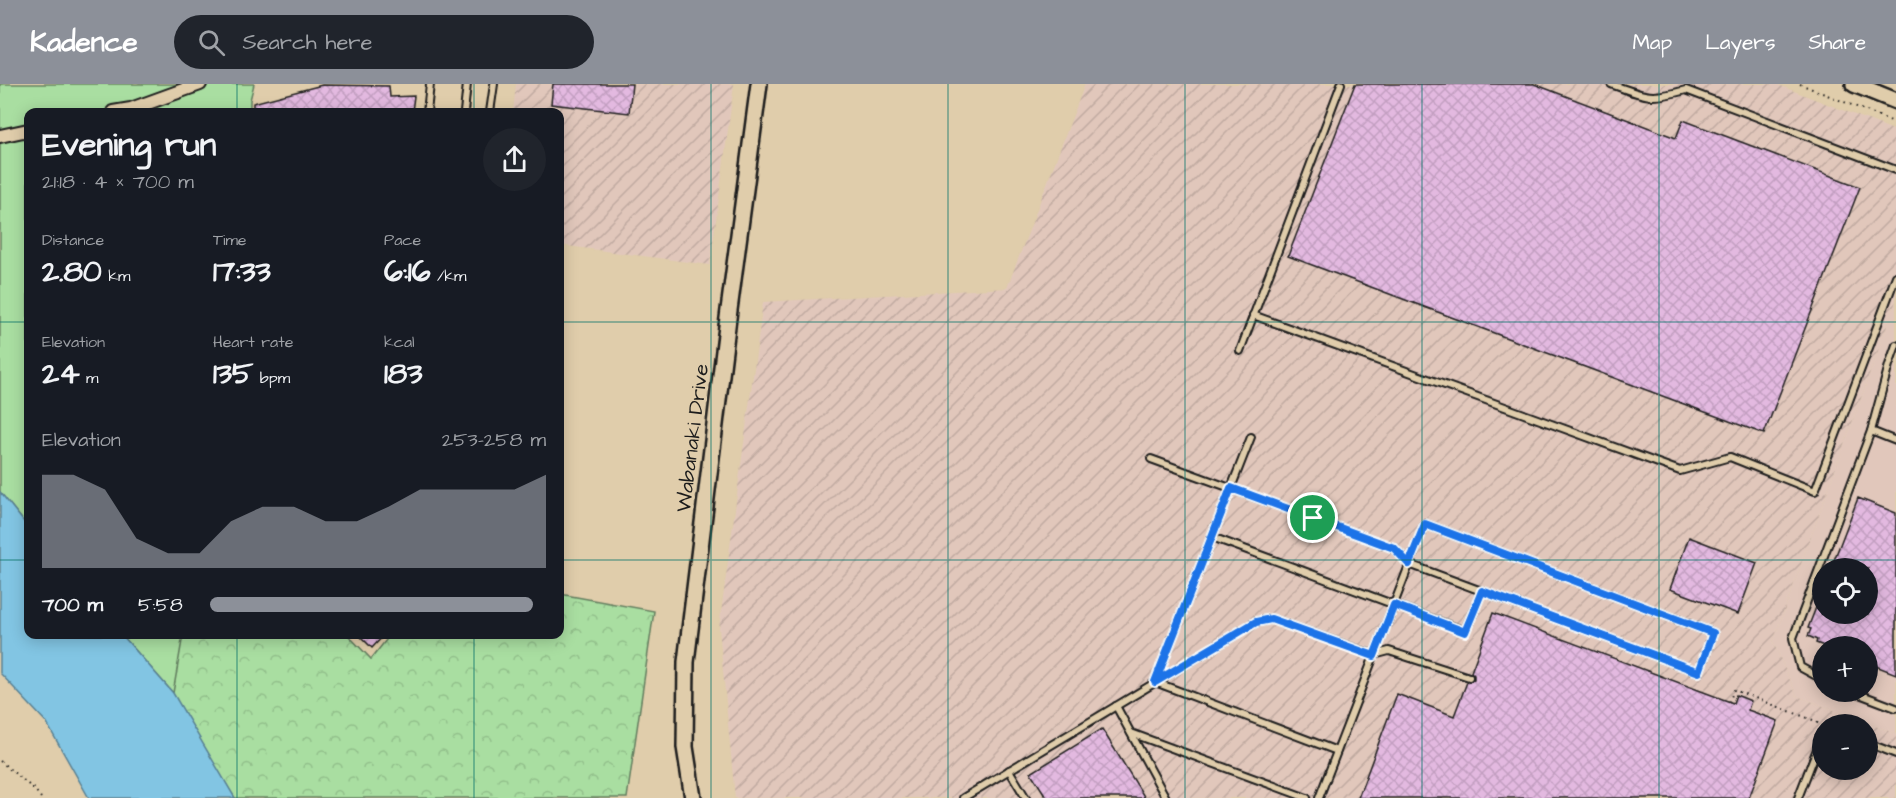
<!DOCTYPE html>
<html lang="en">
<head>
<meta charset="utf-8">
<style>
  :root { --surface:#171b24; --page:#20242c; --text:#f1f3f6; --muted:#9ea1a6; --accent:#8c9099 }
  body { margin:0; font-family:"Architects Daughter",sans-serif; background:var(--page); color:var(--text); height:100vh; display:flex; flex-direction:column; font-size:22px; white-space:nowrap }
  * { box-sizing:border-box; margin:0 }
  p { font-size:20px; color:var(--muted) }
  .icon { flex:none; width:33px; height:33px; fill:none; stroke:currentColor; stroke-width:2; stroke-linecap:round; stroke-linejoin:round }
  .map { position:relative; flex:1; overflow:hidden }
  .drawer { position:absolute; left:24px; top:24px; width:540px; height:531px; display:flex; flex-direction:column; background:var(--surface); border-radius:12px; box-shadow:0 3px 15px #0003 }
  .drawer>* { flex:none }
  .buttons { position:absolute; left:1812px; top:474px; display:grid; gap:12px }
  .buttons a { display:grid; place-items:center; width:66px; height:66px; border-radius:50%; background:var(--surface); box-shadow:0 3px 15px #0003; font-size:30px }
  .pin { position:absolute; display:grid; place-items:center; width:51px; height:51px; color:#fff; margin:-26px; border:3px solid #fff; border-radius:50%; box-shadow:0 2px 6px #0007 }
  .round { display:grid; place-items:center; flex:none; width:63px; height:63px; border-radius:32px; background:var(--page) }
  .overview { display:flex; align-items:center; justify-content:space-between; height:102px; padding:0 18px }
  h1 { font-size:33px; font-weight:700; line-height:45px }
  .figures { display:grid; grid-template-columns:repeat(3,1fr); gap:9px; height:102px; padding:6px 18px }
  .figures div { display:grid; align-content:center }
  .figures b { font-size:30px; font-weight:700 }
  .figures small { font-size:16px; font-weight:400 }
  .figures p { font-size:16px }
  .chart { height:168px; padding:12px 18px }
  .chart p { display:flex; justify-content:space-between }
  .chart svg { width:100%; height:108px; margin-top:6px; fill:var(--accent); opacity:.7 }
  ul { padding:0 18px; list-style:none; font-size:20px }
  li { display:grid; grid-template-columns:96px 72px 1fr; align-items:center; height:45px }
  li i { height:15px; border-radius:8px; background:var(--accent) }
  header { display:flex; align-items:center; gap:36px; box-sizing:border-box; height:84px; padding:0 30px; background:var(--accent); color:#fff }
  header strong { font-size:28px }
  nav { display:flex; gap:33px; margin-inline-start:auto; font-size:21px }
  .search { width:420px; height:54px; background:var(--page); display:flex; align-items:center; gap:15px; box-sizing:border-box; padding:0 21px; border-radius:33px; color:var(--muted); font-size:22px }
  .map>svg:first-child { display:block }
</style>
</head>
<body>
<header>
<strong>Kadence</strong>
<div class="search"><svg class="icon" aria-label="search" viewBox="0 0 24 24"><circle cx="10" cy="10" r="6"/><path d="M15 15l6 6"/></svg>Search here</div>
<nav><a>Map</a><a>Layers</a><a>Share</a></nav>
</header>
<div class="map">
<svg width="1896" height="714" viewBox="0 0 1896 714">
  <defs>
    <pattern id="industrial-furrows" width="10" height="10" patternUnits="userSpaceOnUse" patternTransform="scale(1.5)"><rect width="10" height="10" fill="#e1c7bb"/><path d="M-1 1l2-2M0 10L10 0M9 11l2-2" fill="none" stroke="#c0aaa0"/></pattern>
    <pattern id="forest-crowns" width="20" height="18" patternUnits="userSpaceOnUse" patternTransform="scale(1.5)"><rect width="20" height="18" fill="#a9dea1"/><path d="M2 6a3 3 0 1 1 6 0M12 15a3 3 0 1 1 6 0" fill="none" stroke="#91be8a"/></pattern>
    <pattern id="building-cross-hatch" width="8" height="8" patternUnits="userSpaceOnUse" patternTransform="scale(1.5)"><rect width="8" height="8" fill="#e3b9e0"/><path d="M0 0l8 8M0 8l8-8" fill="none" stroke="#c29ec0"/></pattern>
  </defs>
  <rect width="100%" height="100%" fill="#e0cdab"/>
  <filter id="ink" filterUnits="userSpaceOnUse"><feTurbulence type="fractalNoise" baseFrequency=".0167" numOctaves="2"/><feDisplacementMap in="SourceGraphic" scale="12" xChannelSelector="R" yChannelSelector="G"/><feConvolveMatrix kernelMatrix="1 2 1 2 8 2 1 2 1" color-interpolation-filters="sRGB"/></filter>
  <g filter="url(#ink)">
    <path fill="#e1c7bb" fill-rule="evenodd" d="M1896,217V650L1797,612L1773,558ZM1822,484H1868V530H1822ZM1822,562H1868V608H1822Z"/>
    <g fill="url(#industrial-furrows)" fill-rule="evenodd">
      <polygon points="516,0 734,0 710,181 560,161 560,28 513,28"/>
      <path d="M1085,0H1776L1896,47V217L1773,558L1797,612L1896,650V714H735L719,544L763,218L1007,204ZM1822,640H1868V686H1822Z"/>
    </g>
    <polygon fill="url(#forest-crowns)" stroke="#627d5e" stroke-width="1.5" points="560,510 654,527 627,714 235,714 122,551 348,551 371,575 390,551 560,550"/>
    <g fill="#a9dea1" stroke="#627d5e" stroke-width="1.5">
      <polygon points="0,0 254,0 250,16 250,28 28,28 28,443 0,408"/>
      <polygon points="122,551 183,551 173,609"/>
    </g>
    <polygon fill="#82c5e3" stroke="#598193" stroke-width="1.5" points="0,408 28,443 28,550 122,551 173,609 235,714 89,714 46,638 0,589"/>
    <g fill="url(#building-cross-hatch)" stroke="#1c1c1c" stroke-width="1.5">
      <polygon points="553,0 632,0 629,29 551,20"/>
      <polygon points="1355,0 1534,0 1676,54 1683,36 1860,103 1764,350 1288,172"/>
      <polygon points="322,1 389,2 390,13 414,12 412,28 253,28 253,19"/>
      <polygon points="1858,414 1896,429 1896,590 1868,579 1868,562 1824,562 1816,559 1817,556 1808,552 1811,545 1808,544 1822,508 1822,530 1868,530 1868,484 1831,484"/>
      <polygon points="1689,453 1757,479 1738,530 1670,505"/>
      <polygon points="1493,529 1733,619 1736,611 1751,617 1748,626 1778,637 1749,714 1358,714 1397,610 1454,632 1467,598 1474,595 1474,591 1471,588"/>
      <polygon points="358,550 385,550 372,564"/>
      <polygon points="1102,645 1145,714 1047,714 1031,689"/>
    </g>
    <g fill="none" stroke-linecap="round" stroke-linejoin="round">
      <g stroke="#1c1c1c" stroke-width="10">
        <g id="service">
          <path d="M1611,0C1646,13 1650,16 1686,6L1896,86"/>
          <polyline points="427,28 430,0"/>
          <polyline points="464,28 467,0"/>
          <polyline points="490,28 494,0"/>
          <polyline points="1253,231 1680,387 1730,373 1815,407 1896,192"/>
          <polyline points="1240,267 1341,0"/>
          <polyline points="1871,347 1896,357"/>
          <polyline points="1251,353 1155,598 1337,667"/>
          <polyline points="1151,375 1394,464 1409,480 1699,588 1713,549 1425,440 1319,714"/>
          <polyline points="1212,453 1465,547 1482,507"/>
          <polyline points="1822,595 1800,583 1793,554 1871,347 1889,281 1896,261"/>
          <polyline points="1854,608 1896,624"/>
          <polyline points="1116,622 1166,714"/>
          <polyline points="1131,649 1307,714"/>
          <polyline points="1868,659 1896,670"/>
          <polyline points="1009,686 1026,714"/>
          <polyline points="963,714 1256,538 1271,535 1374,571 1389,567 1469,593"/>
          <polyline points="1798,714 1822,652"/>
        </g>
      </g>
      <g stroke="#1c1c1c" stroke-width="16">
        <g id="minor">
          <polyline points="113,28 131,25 200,0"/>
          <polyline points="0,52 28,46"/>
        </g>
      </g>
      <g stroke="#1c1c1c" stroke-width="20">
        <g id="tertiary">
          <polyline points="1854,0 1896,17"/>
          <polyline points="693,714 685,663 686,578 729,226 759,0"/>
        </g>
      </g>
      <g stroke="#1c1c1c" stroke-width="2" stroke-dasharray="1.5 4.5" stroke-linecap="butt">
        <polyline points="1800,0 1896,39"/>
        <polyline points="1729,618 1734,606 1813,636 1822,642"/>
        <polyline points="0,677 35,706 41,714"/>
      </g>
      <use href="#service" stroke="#e0cdab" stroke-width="6"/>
      <use href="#minor" stroke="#e0cdab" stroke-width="12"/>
      <use href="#tertiary" stroke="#e0cdab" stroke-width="15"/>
    </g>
  </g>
  <g fill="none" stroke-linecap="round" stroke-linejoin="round" filter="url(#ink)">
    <g stroke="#fff" stroke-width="12">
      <polygon id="route" points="1231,404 1394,464 1409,480 1425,440 1713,549 1699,588 1482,507 1465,548 1394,521 1374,572 1271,535 1256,538 1155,598"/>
    </g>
    <use href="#route" stroke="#1a73e8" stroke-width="8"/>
  </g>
  <path fill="none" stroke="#0f766e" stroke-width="1.5" stroke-opacity="0.55" d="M237,0V28M474,0V28M711,0V714M948,0V714M1185,0V714M1422,0V714M1659,0V714M0,238H28M560,238H1896M0,476H28M560,476H1896M237,550V714M474,550V714"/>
  <g text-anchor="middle" stroke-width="6" stroke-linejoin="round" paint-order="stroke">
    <g font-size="21" fill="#1c1c1c" stroke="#e0cdab">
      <text transform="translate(692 354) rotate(-83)" y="7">Wabanaki Drive</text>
    </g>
  </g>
</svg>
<div class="buttons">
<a><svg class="icon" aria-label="locate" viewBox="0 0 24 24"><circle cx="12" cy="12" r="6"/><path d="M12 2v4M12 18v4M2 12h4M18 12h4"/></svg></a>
<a>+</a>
<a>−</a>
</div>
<div class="pin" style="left:1313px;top:434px;background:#1e9e55"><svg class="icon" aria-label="arrive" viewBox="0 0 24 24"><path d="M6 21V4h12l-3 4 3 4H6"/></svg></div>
<section class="drawer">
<div class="overview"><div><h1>Evening run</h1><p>21:18 · 4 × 700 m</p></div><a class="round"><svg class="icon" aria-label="share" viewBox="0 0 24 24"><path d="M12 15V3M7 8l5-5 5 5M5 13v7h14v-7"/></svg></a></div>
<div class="figures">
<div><p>Distance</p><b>2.80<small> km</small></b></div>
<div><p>Time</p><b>17:33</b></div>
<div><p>Pace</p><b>6:16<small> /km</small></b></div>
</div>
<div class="figures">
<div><p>Elevation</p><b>24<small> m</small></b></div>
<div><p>Heart rate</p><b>135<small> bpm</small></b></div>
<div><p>kcal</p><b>183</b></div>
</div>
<div class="chart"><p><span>Elevation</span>253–258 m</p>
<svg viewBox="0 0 160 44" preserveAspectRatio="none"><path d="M0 44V6L10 6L20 12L30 32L40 38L50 38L60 25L70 19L80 19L90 25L100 25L110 19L120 12L130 12L140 12L150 12L160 6V44z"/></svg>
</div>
<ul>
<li><b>700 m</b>5:58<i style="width:96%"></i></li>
</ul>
</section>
</div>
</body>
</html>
